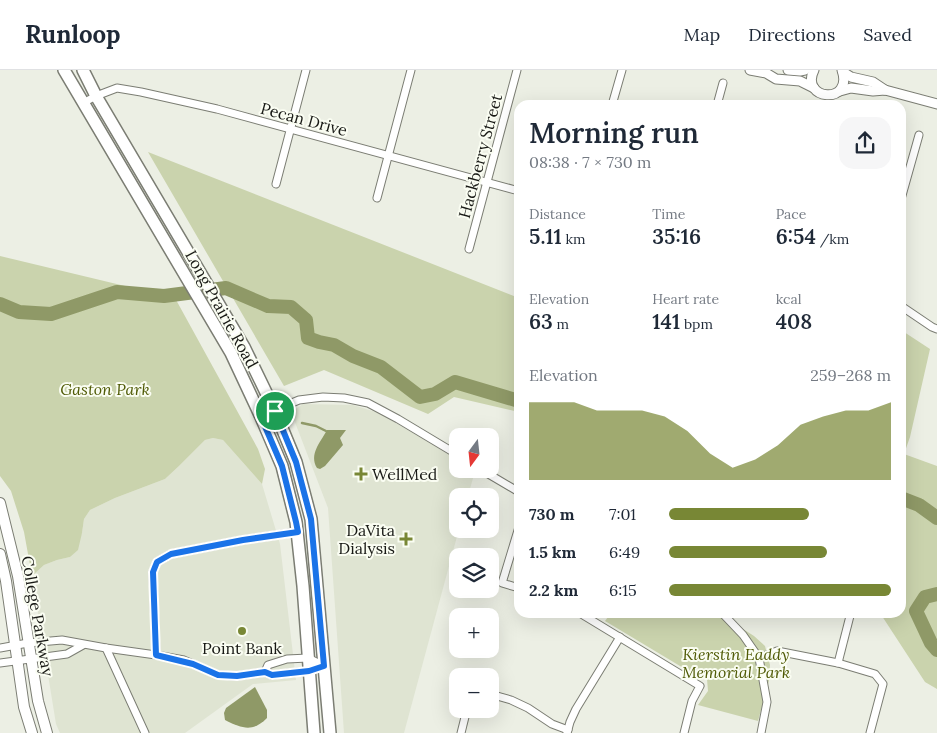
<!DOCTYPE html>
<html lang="en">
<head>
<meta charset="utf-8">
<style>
  :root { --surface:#fff; --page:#f6f6f7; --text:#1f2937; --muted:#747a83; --line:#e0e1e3; --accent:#788735 }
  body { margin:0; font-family:Lora,serif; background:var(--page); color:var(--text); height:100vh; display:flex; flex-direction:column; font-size:19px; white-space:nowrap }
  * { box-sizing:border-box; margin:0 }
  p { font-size:16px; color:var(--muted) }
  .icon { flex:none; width:28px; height:28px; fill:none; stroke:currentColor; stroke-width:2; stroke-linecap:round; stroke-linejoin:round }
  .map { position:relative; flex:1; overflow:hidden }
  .panel { position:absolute; left:514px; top:30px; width:392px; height:518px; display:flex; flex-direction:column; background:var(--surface); border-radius:15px; box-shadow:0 5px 20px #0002 }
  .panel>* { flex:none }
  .needle { width:32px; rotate:195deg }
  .fabs { position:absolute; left:449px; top:358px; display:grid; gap:10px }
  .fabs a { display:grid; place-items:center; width:50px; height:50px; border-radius:10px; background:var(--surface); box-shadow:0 5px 20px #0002; font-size:25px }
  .pin { position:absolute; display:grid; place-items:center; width:42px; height:42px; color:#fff; margin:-21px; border:2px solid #fff; border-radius:50%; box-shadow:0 1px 5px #0007 }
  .round { display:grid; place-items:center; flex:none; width:52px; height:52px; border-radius:15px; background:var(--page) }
  .head { display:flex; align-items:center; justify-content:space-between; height:85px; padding:0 15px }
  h1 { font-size:28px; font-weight:600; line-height:38px }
  .figures { display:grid; grid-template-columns:repeat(3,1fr); gap:8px; height:85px; padding:5px 15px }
  .figures div { display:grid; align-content:center }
  .figures b { font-size:21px; font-weight:600 }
  .figures small { font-size:14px; font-weight:400 }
  .figures p { font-size:14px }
  .chart { height:140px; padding:10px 15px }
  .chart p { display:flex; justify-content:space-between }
  .chart svg { width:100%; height:90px; margin-top:5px; fill:var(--accent); opacity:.7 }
  ul { padding:0 15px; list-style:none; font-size:16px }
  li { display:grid; grid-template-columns:80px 60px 1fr; align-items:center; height:38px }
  li i { height:12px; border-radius:6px; background:var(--accent) }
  header { display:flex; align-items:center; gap:30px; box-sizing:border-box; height:70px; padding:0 25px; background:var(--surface); border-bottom:1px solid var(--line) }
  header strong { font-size:24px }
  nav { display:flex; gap:28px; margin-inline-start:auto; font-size:18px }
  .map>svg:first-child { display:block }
</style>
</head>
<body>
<header>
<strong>Runloop</strong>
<nav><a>Map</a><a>Directions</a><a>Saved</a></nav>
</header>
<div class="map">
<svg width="937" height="663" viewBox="0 0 937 663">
  <rect width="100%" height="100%" fill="#ecefe4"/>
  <g fill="#dfe4d2">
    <polygon points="303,334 353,335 379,343 457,389 458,399 472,399 475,401 468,426 458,426 458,459 459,459 404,663 344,663 328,438 291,342"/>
    <polygon points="213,368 223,370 262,414 280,474 296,610 253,614 185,663 60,663 56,654 32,506 44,495 57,490 70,487 82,463 84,449 90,440 115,428 165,409 179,396 205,370"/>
  </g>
  <g fill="#cad3ad">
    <polygon points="148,82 519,228 519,342 454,327 428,344 324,300 284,316"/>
    <polygon points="0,186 175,228 258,379 265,399 262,414 223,370 213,368 205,370 179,396 165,409 115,428 90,440 84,449 82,463 78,480 70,487 57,490 44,495 32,506 24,462 11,421 0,406"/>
    <polygon points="901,260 930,279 910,367 904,384 937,396 937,619 925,612 880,543 901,542"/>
    <polygon points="611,543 718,543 754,566 765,576 770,595 769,611 758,651 698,635 708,621 707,609 701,604 690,602 605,551"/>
  </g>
  <g fill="#8f9967">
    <path d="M327,360H346L340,368L343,375L325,396L320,399L317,398C309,384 320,373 327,360Z"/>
    <path d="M255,617L267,640V648C253,662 243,659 225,650L224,643L226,638Z"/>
  </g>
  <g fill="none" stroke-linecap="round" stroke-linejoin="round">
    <polyline stroke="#8f9967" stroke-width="2.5" points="302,353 316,356 326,361"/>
    <g stroke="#8f9967" stroke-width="14">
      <polyline points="0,234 19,242 51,244 117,222 164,226 226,218 268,236 291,237 306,250 308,268 319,272 334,275 353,286 381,297 420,327 435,324 455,312 519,331"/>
      <polyline points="901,428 919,435 937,448"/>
      <polyline points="937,524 925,527 916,541 931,573 937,580"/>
    </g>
    <g stroke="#7b7d73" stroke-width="9">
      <g id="minor">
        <polyline points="83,33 96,26 117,18 141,22 217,39 519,121"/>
        <polyline points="612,35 622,0"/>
        <polyline points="717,35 723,13"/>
        <polyline points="276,114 306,0"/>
        <polyline points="377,128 411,0"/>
        <polyline points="901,129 919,65"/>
        <polyline points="469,179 517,0"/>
        <polyline points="901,236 932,257 937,259"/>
        <polyline points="261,347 287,335 299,330 323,327 344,328 368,333 398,349 458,385"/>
        <polyline points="480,399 519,422"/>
        <polyline points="519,457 502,513 519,518"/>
        <polyline points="578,542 700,616 692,631 684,663"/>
        <polyline points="721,542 724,545 743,565 759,588 767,632 761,663"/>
        <polyline points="0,578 28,573 62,570 106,578 156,585 184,590 218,605 237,606 265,602 272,605 309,601 324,596"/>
        <polyline points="106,578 145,663"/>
        <polyline points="156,585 153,502 157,492 171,484 243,470 297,462"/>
        <polyline points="759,588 777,581 838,593 875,604 883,614 870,663"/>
        <polyline points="0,593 67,584 83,575"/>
        <polyline points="838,593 851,542"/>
        <polyline points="265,602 268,595 287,589 308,588 324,596"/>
        <polyline points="490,624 511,630 528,638 552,654 568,660"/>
        <polyline points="461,663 467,639"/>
        <polyline points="567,663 570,652 576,639 620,567"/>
      </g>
    </g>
    <g stroke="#7b7d73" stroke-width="11">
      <g id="tertiary">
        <polyline points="750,0 766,3 776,9 800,11 814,18"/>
        <polyline points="788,0 800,1 805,0"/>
        <path d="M814,0C799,30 854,36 842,0"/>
        <polyline points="843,2 851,7 873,12 885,20"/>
        <polyline points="840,21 851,18 873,21 885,20 937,34"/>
      </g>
    </g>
    <g stroke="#7b7d73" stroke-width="12">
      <g id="secondary">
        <polyline points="0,433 18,506 38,631 47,663"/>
        <polyline points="0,484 6,511 24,637 32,663"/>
      </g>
    </g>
    <g stroke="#7b7d73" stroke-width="14">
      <g id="primary">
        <polyline points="64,0 231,283 261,347 282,396 296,452 303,516 314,663"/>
        <polyline points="83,0 96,26 244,277 275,341 296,392 311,449 330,663"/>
      </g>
    </g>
    <use href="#minor" stroke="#fff" stroke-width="7"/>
    <use href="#tertiary" stroke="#fff" stroke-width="9"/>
    <use href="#secondary" stroke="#fff" stroke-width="10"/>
    <use href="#primary" stroke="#fff" stroke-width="11"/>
  </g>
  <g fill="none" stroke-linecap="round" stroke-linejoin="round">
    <g stroke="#fff" stroke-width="10">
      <polygon id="route" points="275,341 296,392 311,449 324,596 309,601 272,605 265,602 237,606 218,605 193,594 156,585 153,502 157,492 171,484 243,470 298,462 296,452 282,396 261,347"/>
    </g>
    <use href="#route" stroke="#1a73e8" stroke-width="6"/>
  </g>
  <g fill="#788735" stroke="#fafdf2" stroke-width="2">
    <path d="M358.5 396.5h5v5h5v5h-5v5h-5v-5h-5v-5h5z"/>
    <path d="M403.5 461.5h5v5h5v5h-5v5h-5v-5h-5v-5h5z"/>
    <circle cx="242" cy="561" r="5"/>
  </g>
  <g text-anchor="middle" stroke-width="4" stroke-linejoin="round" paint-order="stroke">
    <g font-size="16" fill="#181915" stroke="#fafdf2">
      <text transform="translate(304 49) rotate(15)" y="6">Pecan Drive</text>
      <text transform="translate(480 86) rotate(-75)" y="6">Hackberry Street</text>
      <text transform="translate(222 239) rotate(61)" y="6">Long Prairie Road</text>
      <text transform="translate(38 546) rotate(80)" y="6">College Parkway</text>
    </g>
    <g font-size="16" font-style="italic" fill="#4f5a05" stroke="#fafdf2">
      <text x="105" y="325">Gaston Park</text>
      <text x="736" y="590">Kierstin Eaddy<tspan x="736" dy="18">Memorial Park</tspan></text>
    </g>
    <g font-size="16" fill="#181915" stroke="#fafdf2" text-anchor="start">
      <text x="372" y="410">WellMed</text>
      <text x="395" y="466" text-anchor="end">DaVita<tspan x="395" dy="18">Dialysis</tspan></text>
      <text x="242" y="584" text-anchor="middle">Point Bank</text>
    </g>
  </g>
</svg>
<div class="fabs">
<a><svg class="needle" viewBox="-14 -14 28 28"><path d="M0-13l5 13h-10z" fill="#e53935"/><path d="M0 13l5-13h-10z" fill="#747a83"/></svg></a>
<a><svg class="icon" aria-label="locate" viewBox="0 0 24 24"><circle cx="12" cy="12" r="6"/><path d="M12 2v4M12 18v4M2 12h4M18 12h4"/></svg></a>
<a><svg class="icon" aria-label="layers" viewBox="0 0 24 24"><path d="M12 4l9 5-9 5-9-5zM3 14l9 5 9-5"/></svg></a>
<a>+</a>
<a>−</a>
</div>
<div class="pin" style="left:275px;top:341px;background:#1e9e55"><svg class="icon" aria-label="arrive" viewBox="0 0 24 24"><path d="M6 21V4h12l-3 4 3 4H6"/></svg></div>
<section class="panel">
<div class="head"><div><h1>Morning run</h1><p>08:38 · 7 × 730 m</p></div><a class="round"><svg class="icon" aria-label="share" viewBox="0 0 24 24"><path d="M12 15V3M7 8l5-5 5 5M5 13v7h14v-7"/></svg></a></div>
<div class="figures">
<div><p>Distance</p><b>5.11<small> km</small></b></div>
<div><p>Time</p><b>35:16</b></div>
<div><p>Pace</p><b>6:54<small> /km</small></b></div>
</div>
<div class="figures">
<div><p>Elevation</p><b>63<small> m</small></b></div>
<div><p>Heart rate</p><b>141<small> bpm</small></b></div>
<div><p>kcal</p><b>408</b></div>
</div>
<div class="chart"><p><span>Elevation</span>259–268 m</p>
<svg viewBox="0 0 160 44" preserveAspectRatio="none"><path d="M0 44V6L10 6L20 6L30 10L40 10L50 10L60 13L70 20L80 31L90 38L100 34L110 27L120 17L130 13L140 10L150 10L160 6V44z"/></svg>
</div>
<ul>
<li><b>730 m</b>7:01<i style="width:63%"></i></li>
<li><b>1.5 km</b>6:49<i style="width:71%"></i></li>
<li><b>2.2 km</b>6:15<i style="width:100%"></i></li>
</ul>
</section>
</div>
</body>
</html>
